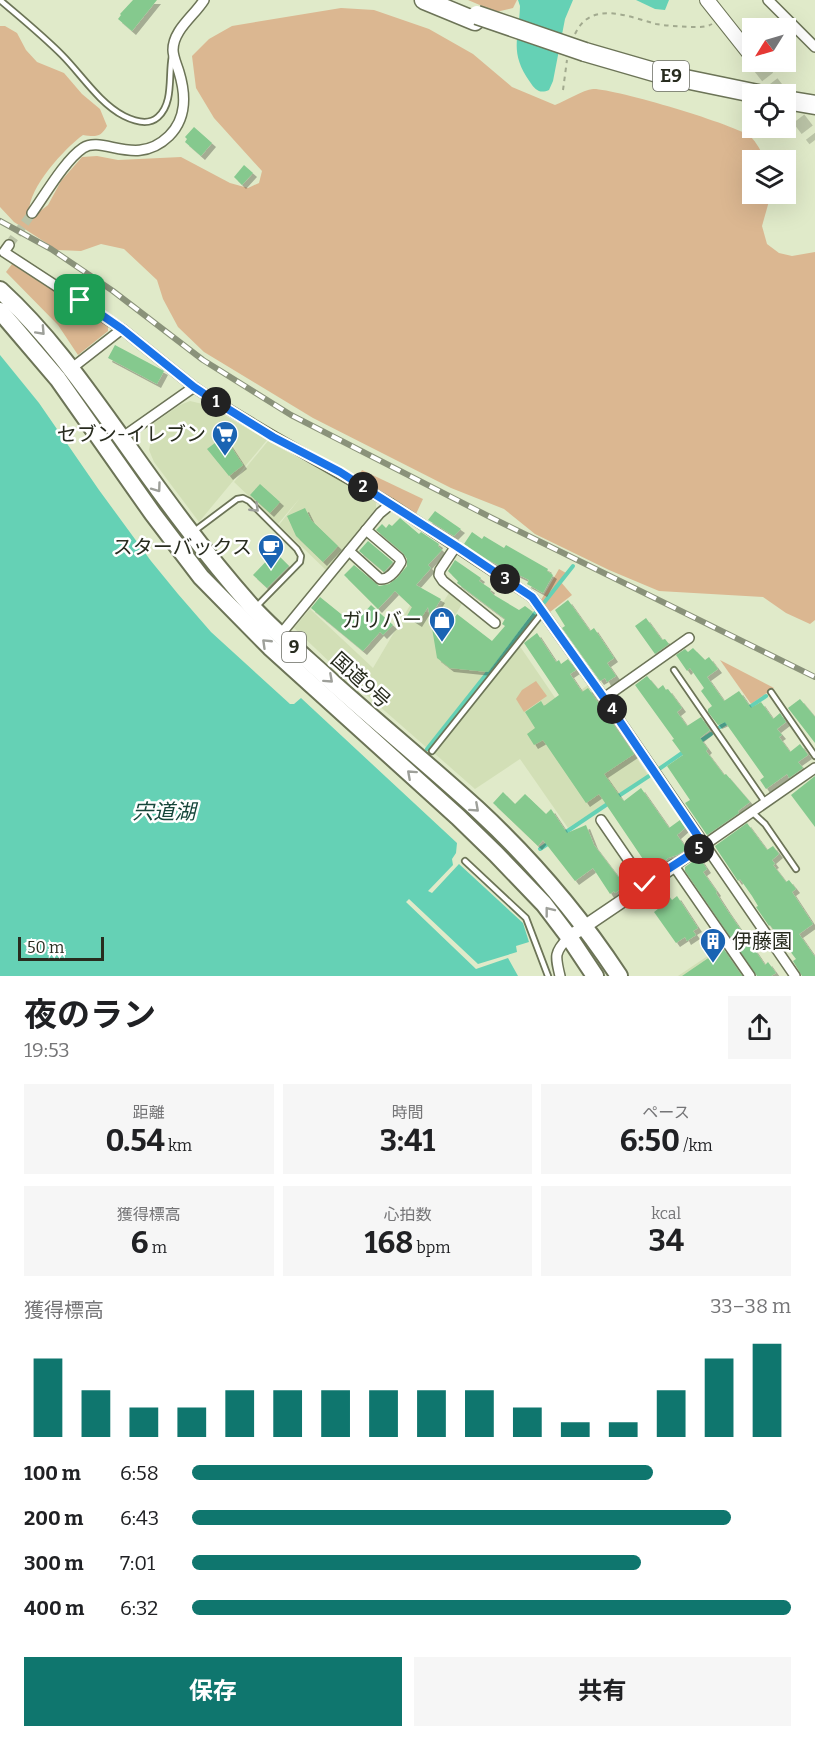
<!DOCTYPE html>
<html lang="ja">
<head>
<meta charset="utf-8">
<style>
  :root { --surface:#fff; --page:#f6f6f6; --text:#202124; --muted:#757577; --accent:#0f766e }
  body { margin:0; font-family:Bitter,"Noto Sans JP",serif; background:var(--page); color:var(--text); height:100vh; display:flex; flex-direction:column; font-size:22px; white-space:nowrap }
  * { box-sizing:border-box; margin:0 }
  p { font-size:20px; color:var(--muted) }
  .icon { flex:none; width:33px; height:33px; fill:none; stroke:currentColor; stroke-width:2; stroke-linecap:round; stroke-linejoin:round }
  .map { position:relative; height:976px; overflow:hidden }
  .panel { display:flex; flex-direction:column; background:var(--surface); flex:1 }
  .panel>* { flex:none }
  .needle { width:39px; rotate:233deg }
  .controls { position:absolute; left:742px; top:18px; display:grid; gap:12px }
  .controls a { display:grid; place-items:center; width:54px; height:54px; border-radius:0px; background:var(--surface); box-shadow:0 6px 24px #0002; font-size:30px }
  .scale { position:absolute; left:18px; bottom:15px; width:86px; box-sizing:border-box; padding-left:6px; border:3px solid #282c1f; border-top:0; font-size:16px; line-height:21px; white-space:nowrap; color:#282c1f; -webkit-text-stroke:4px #fff; paint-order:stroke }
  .pin { position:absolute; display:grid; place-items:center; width:51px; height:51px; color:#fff; margin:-26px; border-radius:12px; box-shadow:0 3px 9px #0006 }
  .km { position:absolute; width:30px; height:30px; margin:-15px; border-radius:50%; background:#222; color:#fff; font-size:16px; line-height:30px; text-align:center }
  .round { display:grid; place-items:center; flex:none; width:63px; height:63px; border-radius:0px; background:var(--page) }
  .summary { display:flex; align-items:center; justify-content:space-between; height:102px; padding:0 24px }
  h1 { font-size:33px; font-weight:700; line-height:45px }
  .stats { display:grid; grid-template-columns:repeat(3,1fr); gap:9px; height:102px; padding:6px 24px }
  .stats div { display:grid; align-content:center; border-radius:0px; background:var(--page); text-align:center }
  .stats b { font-size:30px; font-weight:700 }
  .stats small { font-size:16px; font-weight:400 }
  .stats p { font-size:16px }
  .chart { height:168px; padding:12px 24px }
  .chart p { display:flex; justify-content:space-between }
  .chart svg { width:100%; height:108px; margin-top:6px; stroke:var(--accent); stroke-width:6 }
  .cta { display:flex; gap:12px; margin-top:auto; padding:12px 24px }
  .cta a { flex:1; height:69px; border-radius:0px; background:var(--accent); color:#fff; font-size:24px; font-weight:700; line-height:69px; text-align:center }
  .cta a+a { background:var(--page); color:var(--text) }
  ul { padding:0 24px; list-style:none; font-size:20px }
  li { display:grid; grid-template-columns:96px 72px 1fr; align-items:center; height:45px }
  li i { height:15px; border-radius:8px; background:var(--accent) }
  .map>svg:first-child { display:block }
</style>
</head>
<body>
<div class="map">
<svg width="815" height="976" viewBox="0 0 815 976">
  <defs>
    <filter id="shadow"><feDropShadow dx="4" dy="4" stdDeviation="0" flood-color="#0004"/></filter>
  </defs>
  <rect width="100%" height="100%" fill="#e0eac9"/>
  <g fill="#d2dfb6">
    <polygon points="190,401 207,405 267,440 199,522 154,462 149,450 154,423 180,405"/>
    <polygon points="268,441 322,471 347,483 376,502 376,508 326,570 279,525 300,498 278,524 234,482"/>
    <polygon points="449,593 463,602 447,629 491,667 426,747 337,669 294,628 310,609 373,668 412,602 434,617"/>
    <polygon points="519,645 560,705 588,685 648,775 568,828 520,759 475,789 434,753"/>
    <polygon points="724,945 745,976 678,976"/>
  </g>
  <g fill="#dbb791">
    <polygon points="468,0 517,0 513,8 496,12"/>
    <path d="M341,8L374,10L429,29L473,54L512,87L555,105C565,101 583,90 593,89C612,88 738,125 751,137C757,143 762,153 765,160H753V194H771L762,226L767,244L779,253L792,256L815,252V620L810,624L786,613L763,597L659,591L609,570L535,534L504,509L451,488L313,418L204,352L178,327L163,299L157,280L124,249L101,244L81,251L57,250L14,222L0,207V26H5L17,33L26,50L37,62L64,73L82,94L100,109L107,126C101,137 96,137 83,135C64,149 28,188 29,213L34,216L48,205L61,181L82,157L97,156L118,160L181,157L230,183L248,188L259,183L262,171L214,118L196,88L192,56L209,39L232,26Z"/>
    <polygon points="12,264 108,325 108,331 78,355 58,325 6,272"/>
    <polygon points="362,470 423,499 415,516 358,477"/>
    <polygon points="559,569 566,573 560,581 572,595 550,612 541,600"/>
    <polygon points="720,660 774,688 751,704"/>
    <polygon points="536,681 547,696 524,712 516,699 522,690"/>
  </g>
  <g fill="#65d1b5">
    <path d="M518,0H573L565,19L553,81L549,90C540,94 535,90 530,82C509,52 519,39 520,6Z"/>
    <polygon points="636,0 669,0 665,10 655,9"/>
    <polygon points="0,355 39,403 99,490 151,561 178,594 211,632 290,704 294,704 301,698 457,843 456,853 452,859 453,865 428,891 432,893 459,864 523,923 529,942 516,946 517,952 478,964 409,899 406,902 476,969 508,958 518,976 0,976"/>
  </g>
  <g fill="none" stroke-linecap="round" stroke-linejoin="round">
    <g stroke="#65d1b5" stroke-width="4">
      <polyline points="543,604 573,566"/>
      <polyline points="747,709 766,696"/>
      <polyline points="720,727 728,722"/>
      <polyline points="699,742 711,734"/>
      <polyline points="427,749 535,613"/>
      <polyline points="659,769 685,751"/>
      <polyline points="617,797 649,776"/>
      <polyline points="563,834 609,803"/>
      <polyline points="540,849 549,843"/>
    </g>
  </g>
  <g fill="#85c98e" filter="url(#shadow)">
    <polygon points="133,0 157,0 132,31 118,19 121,15 120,14"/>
    <polygon points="194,127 212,143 201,156 185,142 187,139 185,137"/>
    <polygon points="244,165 253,173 242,185 234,177"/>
    <polygon points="115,345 164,371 157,384 108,358"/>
    <polygon points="224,436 243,465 229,476 207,449"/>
    <polygon points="260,484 280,502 270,513 250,495"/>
    <polygon points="305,508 311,520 338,546 323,562 296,536 287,516"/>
    <polygon points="435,511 461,529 454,536 428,520"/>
    <polygon points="400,518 419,534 421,532 439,544 438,546 442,550 428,565 431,568 416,585 441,599 430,617 428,607 418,623 407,616 412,607 395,591 378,609 344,575 354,565 379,586 389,584 397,578 407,566 407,559 403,553 376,530 382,524 386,528 389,524 392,526"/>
    <polygon points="472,532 482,539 484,536 504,548 506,545 548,569 547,571 553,575 543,593 527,584 529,580 488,560 464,544"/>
    <polygon points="368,541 393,562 384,572 359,551"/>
    <polygon points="275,552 289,566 267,588 253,575"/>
    <polygon points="455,560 481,578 479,581 491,589 490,591 494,595 519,610 525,606 533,612 488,672 450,668 437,658 432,628 442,637 457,614 492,641 505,626 502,624 505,619 457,583 458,581 448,571"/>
    <polygon points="320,597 351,622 354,619 357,621 371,605 393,625 383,635 380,632 363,651 311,608"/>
    <polygon points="568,600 590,631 594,628 614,658 607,663 616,676 607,682 605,678 600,681 562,628 565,626 555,610"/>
    <polygon points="646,618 662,640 665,639 669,644 655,654 635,626"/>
    <polygon points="537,633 556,662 559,660 561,664 568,659 576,670 570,674 582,692 588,688 634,754 604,774 621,798 624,801 641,788 669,828 680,820 685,828 677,835 687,849 677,855 668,858 651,871 599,794 586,803 543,740 534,745 527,734 535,728 525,712 541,701 544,706 559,695 524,643"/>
    <polygon points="693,648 705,660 709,657 718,669 707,677 724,701 739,691 751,708 761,702 773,719 780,713 786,722 777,729 782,735 779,737 790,752 800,744 808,755 798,762 803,768 789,778 787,774 766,789 760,780 764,777 725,722 718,725 708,712 708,709 712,706 701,691 704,688 690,668 687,671 676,655 685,649 688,652"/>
    <polygon points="647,676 658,689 663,685 666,690 668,689 682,708 677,712 687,726 701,717 710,730 700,738 708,749 706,751 724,775 726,774 750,802 738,811 739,813 707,835 685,803 690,800 667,766 683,755 672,740 674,739 635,685"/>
    <polygon points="800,699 815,717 815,743 788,708"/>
    <polygon points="815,776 815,827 791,795"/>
    <polygon points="503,792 515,804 525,794 546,814 551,809 567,833 586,825 594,845 616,874 618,877 620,876 627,884 615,893 614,891 610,894 593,868 575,881 543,840 538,846 493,803"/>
    <polygon points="747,823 767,850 773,846 779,854 772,860 775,864 773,865 786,882 789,880 796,889 792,892 813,924 799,934 815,957 815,976 802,976 793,961 796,959 770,925 769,926 756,907 758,906 752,896 740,879 738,881 716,848 715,846"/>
    <polygon points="699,857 707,869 703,872 717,892 716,893 727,910 765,965 768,962 776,973 771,976 757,976 685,871 685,867"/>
    <polygon points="669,896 672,900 677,896 698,928 693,931 696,935 687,941 685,937 676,943 654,912 663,905 661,901"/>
    <polygon points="723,948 742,976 682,976"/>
  </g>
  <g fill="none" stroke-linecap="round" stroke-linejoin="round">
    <polyline stroke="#bbc4a7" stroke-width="9" stroke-dasharray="9 4.5" stroke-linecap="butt" points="9,245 32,213"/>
    <g stroke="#bbc4a7" stroke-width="14" stroke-dasharray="14 7" stroke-linecap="butt">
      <polyline points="759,66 781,94"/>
      <polyline points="786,102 815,140"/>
    </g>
    <g stroke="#6c7457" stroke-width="8">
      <g id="service">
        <path d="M0,0C21,18 42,35 62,55C81,74 99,103 124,116C134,121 148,126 158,117C174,103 168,75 172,56"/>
        <polyline points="193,532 237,499 243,498 249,501 297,549 301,556 300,562 256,607"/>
        <polyline points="674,670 765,802"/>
        <polyline points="771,692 815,756"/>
        <polyline points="432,751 543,612"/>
        <polyline points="752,812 765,824 796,869"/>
        <polyline points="465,861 526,918 548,976"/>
      </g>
    </g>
    <g stroke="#6c7457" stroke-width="12">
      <g id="minor">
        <polyline points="768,0 815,47"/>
        <path d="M32,213C45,195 65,160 83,148C103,135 136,168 169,136C187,118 186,95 179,72C177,65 173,57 173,50C173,30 194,16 204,0"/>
        <polyline points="9,245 4,252 122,329 194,387 120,439"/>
        <polyline points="72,368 122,329"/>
        <path d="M194,387C257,430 326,464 391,504"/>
        <polyline points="456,546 440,570 439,575 443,581 495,623"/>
        <path d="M349,551L380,579C389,580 397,569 401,562L399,558L366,530"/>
        <polyline points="280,635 380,513 391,504 532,597 604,698 795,976"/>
        <polyline points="604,698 689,638"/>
        <polyline points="601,820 645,884"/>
        <path d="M560,976C555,956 554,952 569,937"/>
        <polyline points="750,976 674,866 815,768"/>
      </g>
    </g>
    <g stroke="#6c7457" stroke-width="15">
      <polyline id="tertiary" points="569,937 674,866"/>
    </g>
    <g stroke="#6c7457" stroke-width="16">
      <polyline id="secondary" points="707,0 753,58"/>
    </g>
    <g stroke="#6c7457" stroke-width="20">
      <g id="trunk">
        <path d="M0,290C48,334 83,384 121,437C162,495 204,553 252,607C277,634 306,658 333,683C381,726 430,766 477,809C531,859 579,915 619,976"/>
        <polyline points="0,311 58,379 153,514 201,577 270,647 458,817 496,854 544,904 569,937 595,976"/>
      </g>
    </g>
    <g stroke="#6c7457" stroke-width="21">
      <g id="motorway">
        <polyline points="424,0 475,21"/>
        <polyline points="585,52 661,74 758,94"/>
        <polyline points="786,100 815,105"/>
      </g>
    </g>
    <g stroke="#a2aa8f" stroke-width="2" stroke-dasharray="4.5 4.5" stroke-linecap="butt">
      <path d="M575,34C591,0 627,16 656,24C667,26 678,26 689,27C697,27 705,28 712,24"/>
      <polyline points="563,90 567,60"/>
    </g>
    <use href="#service" stroke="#fff" stroke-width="4.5"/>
    <use href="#minor" stroke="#fff" stroke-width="9"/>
    <use href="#tertiary" stroke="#fff" stroke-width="12"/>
    <use href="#secondary" stroke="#fff" stroke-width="14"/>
    <use href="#trunk" stroke="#fff" stroke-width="16"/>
    <use href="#motorway" stroke="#fff" stroke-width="18"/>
    <g stroke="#8a927a" stroke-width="6">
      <polyline id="rail" points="0,221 51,249 113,291 203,360 291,415 492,518 815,677"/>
    </g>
    <use href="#rail" stroke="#fff" stroke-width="4" stroke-dasharray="11" stroke-linecap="butt"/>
    <g stroke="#6c7457" stroke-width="21" stroke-linecap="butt">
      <polyline id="motorway-bridge" points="477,15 585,52"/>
    </g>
    <use href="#motorway-bridge" stroke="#fff" stroke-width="18"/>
  </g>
  <defs><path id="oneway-chevron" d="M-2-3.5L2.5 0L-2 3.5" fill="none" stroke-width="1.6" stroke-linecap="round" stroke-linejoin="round" transform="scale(1.5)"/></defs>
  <g stroke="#9ea09a">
    <use href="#oneway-chevron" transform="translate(41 331) rotate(47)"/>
    <use href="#oneway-chevron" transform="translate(157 488) rotate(54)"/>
    <use href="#oneway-chevron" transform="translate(255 508) rotate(44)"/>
    <use href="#oneway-chevron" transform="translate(266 643) rotate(-136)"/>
    <use href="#oneway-chevron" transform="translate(329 679) rotate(42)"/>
    <use href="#oneway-chevron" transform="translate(411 774) rotate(-138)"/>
    <use href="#oneway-chevron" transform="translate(475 808) rotate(42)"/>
    <use href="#oneway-chevron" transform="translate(549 911) rotate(-128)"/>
  </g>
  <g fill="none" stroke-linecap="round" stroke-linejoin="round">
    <g stroke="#fff" stroke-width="12">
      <path id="route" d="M80,300L122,329L194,387L215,401L273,437L340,472L456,546L532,597L604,698L704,845C685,859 664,871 645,884"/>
    </g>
    <use href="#route" stroke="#1a73e8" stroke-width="8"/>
  </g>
  <defs>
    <g id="supermarket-pin" transform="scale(1.35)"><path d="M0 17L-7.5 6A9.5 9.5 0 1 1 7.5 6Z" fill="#1a64b3" stroke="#fff"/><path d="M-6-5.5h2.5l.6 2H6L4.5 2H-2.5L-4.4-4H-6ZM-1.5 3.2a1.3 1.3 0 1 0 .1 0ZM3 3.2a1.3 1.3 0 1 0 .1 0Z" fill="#fff"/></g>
    <g id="cafe-pin" transform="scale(1.35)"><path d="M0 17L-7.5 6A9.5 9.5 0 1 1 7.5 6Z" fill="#1a64b3" stroke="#fff"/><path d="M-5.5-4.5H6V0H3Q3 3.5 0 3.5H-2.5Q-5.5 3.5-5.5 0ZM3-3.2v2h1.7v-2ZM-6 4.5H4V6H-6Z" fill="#fff"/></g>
    <g id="shop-pin" transform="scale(1.35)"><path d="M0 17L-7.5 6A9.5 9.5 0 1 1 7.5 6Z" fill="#1a64b3" stroke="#fff"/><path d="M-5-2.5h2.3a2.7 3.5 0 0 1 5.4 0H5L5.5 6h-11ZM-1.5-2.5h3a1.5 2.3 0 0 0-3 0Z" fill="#fff"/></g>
    <g id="building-pin" transform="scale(1.35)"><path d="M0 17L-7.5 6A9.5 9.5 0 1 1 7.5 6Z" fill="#1a64b3" stroke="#fff"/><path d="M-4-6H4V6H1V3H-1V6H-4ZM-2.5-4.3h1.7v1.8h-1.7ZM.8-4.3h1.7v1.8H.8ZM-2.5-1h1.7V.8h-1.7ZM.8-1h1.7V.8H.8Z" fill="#fff"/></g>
  </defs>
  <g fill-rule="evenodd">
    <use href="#supermarket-pin" x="225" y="434"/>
    <use href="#cafe-pin" x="271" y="547"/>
    <use href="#shop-pin" x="442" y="620"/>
    <use href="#building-pin" x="713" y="941"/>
  </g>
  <g text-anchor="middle" stroke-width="5" stroke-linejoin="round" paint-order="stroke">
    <g fill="#fff" stroke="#686b62" stroke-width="1.5">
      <rect x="653" y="61" width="36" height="30" rx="4.5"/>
      <rect x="282" y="632" width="24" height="30" rx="4.5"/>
    </g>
    <g font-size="18" font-weight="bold" fill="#282c1f">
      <text x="671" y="82">E9</text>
      <text x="294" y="653">9</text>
    </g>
    <g font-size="20" fill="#282c1f" stroke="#fff" text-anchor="end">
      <text x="206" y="441">セブン-イレブン</text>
      <text x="252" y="554">スターバックス</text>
      <text x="422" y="627">ガリバー</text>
      <text x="732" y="948" text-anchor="start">伊藤園</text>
    </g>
    <g font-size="20" fill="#282c1f" stroke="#fff">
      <text transform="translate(361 680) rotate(42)" y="7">国道9号</text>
    </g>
    <g font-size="21" font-style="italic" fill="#16463a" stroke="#fff">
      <text x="164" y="819">宍道湖</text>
    </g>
  </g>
</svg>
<div class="controls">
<a><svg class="needle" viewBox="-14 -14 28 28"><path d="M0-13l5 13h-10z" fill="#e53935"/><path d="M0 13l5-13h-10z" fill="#757577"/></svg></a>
<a><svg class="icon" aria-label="locate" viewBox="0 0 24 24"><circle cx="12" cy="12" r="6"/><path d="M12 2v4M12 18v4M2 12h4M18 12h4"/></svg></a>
<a><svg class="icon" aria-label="layers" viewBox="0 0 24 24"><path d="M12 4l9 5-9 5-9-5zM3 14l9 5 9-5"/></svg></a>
</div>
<div class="scale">50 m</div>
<div class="pin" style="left:80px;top:300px;background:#1e9e55"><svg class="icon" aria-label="arrive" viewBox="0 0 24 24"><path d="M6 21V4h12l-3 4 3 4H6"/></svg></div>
<div class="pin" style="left:645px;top:884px;background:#d93025"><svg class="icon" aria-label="check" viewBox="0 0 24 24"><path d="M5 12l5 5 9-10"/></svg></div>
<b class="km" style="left:216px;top:402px">1</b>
<b class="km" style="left:363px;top:487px">2</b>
<b class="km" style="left:505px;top:579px">3</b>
<b class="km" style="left:612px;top:709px">4</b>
<b class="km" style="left:699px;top:849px">5</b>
</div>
<section class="panel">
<div class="summary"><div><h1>夜のラン</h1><p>19:53</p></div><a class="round"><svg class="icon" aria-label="share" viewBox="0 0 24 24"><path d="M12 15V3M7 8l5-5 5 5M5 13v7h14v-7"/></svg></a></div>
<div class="stats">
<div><p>距離</p><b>0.54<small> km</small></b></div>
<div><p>時間</p><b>3:41</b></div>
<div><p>ペース</p><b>6:50<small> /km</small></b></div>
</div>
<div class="stats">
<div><p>獲得標高</p><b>6<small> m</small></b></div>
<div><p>心拍数</p><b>168<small> bpm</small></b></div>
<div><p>kcal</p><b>34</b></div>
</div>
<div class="chart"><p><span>獲得標高</span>33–38 m</p>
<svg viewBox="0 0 160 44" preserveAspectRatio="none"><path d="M5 44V12M15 44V25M25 44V32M35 44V32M45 44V25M55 44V25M65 44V25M75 44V25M85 44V25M95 44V25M105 44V32M115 44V38M125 44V38M135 44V25M145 44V12M155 44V6"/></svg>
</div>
<ul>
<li><b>100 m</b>6:58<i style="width:77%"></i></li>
<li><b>200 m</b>6:43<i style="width:90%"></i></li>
<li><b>300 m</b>7:01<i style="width:75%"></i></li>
<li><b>400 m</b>6:32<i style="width:100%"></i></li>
</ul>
<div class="cta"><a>保存</a><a>共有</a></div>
</section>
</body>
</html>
